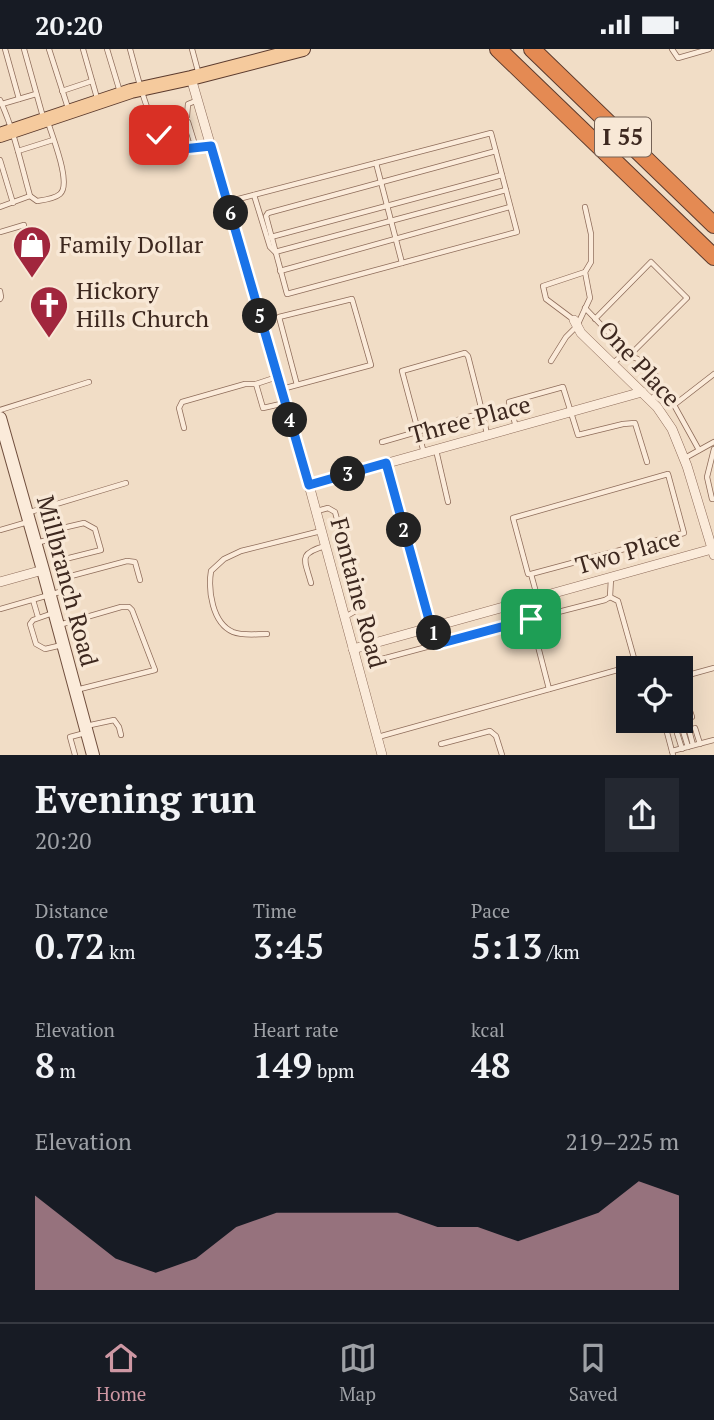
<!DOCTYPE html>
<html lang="en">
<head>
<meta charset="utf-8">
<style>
  :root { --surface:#171b24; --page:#242831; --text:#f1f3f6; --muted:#9ea1a6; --line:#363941; --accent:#cd97a3 }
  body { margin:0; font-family:"PT Serif",serif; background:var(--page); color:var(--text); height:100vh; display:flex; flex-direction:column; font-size:26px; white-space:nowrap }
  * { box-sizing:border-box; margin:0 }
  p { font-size:23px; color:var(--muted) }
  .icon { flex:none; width:38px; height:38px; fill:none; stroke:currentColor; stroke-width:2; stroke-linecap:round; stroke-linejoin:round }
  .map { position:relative; height:706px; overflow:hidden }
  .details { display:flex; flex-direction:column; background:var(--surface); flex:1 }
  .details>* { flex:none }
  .tools { position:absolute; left:616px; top:607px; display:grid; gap:14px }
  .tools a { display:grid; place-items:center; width:77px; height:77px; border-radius:0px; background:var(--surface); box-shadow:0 7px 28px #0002; font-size:35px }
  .pin { position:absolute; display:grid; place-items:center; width:60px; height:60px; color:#fff; margin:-30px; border-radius:14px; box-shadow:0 4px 10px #0006 }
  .km { position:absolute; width:35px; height:35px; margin:-18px; border-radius:50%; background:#222; color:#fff; font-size:19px; line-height:35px; text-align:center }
  .round { display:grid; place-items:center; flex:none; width:74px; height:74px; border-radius:0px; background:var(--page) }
  .head { display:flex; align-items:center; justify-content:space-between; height:119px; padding:0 35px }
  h1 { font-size:38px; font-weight:700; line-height:52px }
  .stats { display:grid; grid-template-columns:repeat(3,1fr); gap:10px; height:119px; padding:7px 35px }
  .stats div { display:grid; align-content:center }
  .stats b { font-size:35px; font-weight:700 }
  .stats small { font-size:19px; font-weight:400 }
  .stats p { font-size:19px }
  .chart { height:196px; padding:14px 35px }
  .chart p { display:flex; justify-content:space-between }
  .chart svg { width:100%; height:126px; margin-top:7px; fill:var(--accent); opacity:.7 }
  .status { display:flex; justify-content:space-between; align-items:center; height:49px; padding:0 35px; background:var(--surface); direction:ltr }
  .status svg { height:19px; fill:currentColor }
  .tabs { display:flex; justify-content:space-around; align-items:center; height:98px; border-top:2px solid var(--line); background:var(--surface); font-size:19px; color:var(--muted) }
  .tabs a { display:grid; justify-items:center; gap:4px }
  .tabs .selected { color:var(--accent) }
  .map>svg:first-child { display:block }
</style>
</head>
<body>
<div class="status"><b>20:20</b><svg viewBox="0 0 49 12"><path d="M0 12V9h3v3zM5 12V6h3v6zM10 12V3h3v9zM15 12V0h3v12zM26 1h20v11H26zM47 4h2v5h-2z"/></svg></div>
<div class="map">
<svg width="714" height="706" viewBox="0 0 714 706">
  <rect width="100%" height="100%" fill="#f1ddc6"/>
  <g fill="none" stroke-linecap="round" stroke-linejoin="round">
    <g stroke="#8e6c5a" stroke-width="6">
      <g id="lane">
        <polyline points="5,0 19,50"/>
        <polyline points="24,0 43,68"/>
        <polyline points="49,0 68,59"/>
        <polyline points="83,0 97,49"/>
        <polyline points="107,0 120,43"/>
        <path d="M130,0C136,21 152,92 173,100C180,103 202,98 211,97"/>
        <polyline points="192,0 199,26"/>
        <polyline points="672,0 678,9 709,0"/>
        <polyline points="62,42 92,32"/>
        <path d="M0,51C14,81 21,115 30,147L37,152C44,151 54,150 60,145C72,135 52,87 48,73"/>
        <polyline points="2,55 36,45"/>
        <polyline points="187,67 188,55 198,51"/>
        <polyline points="188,73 196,99"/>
        <polyline points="18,102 53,91"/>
        <polyline points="0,111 13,154"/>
        <polyline points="376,114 402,214"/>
        <polyline points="254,146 270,198 275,203 506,141"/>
        <polyline points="227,153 491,84 517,183 287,245 266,167 268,164 496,102"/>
        <polyline points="0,158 30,147"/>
        <polyline points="0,183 24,176"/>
        <polyline points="271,188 502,126"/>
        <polyline points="280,222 510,158"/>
        <polyline points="0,242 1,248 0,250"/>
        <polyline points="585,259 630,306 687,249 651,213 595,270"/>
        <polyline points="574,271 546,250 543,237 585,223"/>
        <polyline points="551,312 566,288 577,277 590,249 585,223 591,213 591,185 585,158"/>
        <path d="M613,314C618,310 621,306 628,307C638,307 661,326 659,337C658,342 653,348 651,353"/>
        <polyline points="277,328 256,335 263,359 285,354"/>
        <polyline points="282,340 371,316 352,250 279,268 297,336"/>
        <polyline points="0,361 89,333"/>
        <polyline points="516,378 509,353 563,338 578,386 623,375 635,374 647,413"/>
        <polyline points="184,379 179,359 182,353 245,335 256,335"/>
        <polyline points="382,393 482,364"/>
        <polyline points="714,400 707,428 712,450 714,450"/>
        <polyline points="436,401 448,453"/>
        <polyline points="699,401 674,356 714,325"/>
        <polyline points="424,404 402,322 465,304 468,307 479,350 487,385"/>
        <polyline points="685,409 714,393"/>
        <polyline points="386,415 431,578 438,595"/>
        <polyline points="317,462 328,459 335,463 359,549 359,560 345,568"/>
        <polyline points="30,463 126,434"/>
        <polyline points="0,481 28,473"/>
        <polyline points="36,494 55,489 62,509 65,510 101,501 95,480 84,474 54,481 55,489"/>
        <polyline points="531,525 528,525 513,469 668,425 684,484 531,525 537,547"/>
        <path d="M311,534C305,511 297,505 325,497"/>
        <polyline points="33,551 38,568"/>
        <polyline points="0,560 63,542 71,527 127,512 135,513 140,531"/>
        <polyline points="53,564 33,571 30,575 36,595 45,600 62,596"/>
        <polyline points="78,571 88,603"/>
        <polyline points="59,576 121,558 129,558 132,561 155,621 76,641"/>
        <path d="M267,585C256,585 243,587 233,583C212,574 208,541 211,522L224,510L241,502L321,482"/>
        <polyline points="382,610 531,570 527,552"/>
        <polyline points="681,628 714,619"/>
        <polyline points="549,640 531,570 605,551 610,548 611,529"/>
        <polyline points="681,661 689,659 692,668"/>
        <polyline points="664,672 673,706"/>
        <polyline points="674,672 674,673"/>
        <polyline points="86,677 114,671 119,678 121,686"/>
        <polyline points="695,679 700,695"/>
        <polyline points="689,681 693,696"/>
        <polyline points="683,682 688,698"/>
        <polyline points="677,684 682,700"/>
        <polyline points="378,688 621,620 634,609 618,552 610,548"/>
        <polyline points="441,695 490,682 496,687 502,706"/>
        <polyline points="672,702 714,691"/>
        <polyline points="75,706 70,688 85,684"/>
      </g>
    </g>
    <g stroke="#8e6c5a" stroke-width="10">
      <g id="street">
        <polyline points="191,29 309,436 382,706"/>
        <polyline points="574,271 581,284 657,358 672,380 687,417 714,506"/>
        <polyline points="309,436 642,343"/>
        <polyline points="0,533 43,521"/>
        <polyline points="353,600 712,500"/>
      </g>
    </g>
    <g stroke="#704e3d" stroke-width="14">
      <polyline id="secondary" points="0,369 43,521 93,706"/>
    </g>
    <g stroke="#5c3b2e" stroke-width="16">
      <polyline id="primary" points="0,86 131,42 191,29 303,0"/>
    </g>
    <g stroke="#5c3b2e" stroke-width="18">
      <g id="highway">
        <polyline points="498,0 714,208"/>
        <polyline points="532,0 714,176"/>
      </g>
    </g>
    <use href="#lane" stroke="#fbebda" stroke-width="4.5"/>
    <use href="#street" stroke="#fbebda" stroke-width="9"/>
    <use href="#secondary" stroke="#fbebda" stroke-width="12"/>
    <use href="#primary" stroke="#f5ca9d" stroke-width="14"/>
    <use href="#highway" stroke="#e48a53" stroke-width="16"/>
  </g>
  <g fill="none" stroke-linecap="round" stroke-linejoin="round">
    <g stroke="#fff" stroke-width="14">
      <polyline id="route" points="159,86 165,95 174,101 211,97 309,436 386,414 431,578 438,595 531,570"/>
    </g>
    <use href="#route" stroke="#1a73e8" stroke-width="9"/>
  </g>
  <defs>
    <g id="shop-pin" transform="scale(2.0125)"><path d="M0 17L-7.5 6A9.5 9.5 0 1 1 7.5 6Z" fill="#a1263d" stroke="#f8e8d6"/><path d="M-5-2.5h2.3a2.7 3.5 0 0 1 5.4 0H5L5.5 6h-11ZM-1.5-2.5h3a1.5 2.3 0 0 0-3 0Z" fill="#fff"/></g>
    <g id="church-pin" transform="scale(2.0125)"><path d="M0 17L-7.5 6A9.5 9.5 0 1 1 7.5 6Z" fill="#a1263d" stroke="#f8e8d6"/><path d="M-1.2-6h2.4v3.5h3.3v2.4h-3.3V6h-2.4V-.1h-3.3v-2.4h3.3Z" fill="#fff"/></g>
  </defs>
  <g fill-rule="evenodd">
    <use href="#shop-pin" x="32" y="196"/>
    <use href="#church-pin" x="49" y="256"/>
  </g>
  <g text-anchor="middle" stroke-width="7" stroke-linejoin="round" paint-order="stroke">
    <rect fill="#f8e8d6" stroke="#756256" stroke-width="2" x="595" y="68.5" width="56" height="39" rx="5"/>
    <g font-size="23" font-weight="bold" fill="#3d281f">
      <text x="623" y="96">I 55</text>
    </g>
    <g font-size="24" fill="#3d281f" stroke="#f8e8d6" text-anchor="start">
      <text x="59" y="204">Family Dollar</text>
      <text x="76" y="250">Hickory<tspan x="76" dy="28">Hills Church</tspan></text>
    </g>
    <g font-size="24" fill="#3d281f" stroke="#f8e8d6">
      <text transform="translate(639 315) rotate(47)" y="8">One Place</text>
      <text transform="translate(470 371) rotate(-15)" y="8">Three Place</text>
      <text transform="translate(628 503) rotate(-16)" y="8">Two Place</text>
      <text transform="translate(67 532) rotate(75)" y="8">Millbranch Road</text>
      <text transform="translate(358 544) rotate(75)" y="8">Fontaine Road</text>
    </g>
  </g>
</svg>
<div class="tools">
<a><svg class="icon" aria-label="locate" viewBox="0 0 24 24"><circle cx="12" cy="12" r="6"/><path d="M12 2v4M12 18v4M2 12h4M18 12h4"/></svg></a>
</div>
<div class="pin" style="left:531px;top:570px;background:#1e9e55"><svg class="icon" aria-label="arrive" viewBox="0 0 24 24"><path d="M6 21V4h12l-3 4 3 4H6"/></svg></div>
<div class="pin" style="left:159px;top:86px;background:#d93025"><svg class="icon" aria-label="check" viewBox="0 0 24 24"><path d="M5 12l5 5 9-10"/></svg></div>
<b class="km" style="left:434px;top:584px">1</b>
<b class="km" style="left:404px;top:481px">2</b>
<b class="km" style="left:348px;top:425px">3</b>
<b class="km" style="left:290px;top:371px">4</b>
<b class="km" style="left:260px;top:267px">5</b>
<b class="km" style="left:231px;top:164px">6</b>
</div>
<section class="details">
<div class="head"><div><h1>Evening run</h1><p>20:20</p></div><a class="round"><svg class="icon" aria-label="share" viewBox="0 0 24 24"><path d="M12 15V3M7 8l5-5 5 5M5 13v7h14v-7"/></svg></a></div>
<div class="stats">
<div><p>Distance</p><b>0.72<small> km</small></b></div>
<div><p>Time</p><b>3:45</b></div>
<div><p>Pace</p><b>5:13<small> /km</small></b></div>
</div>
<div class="stats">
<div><p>Elevation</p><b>8<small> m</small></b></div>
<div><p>Heart rate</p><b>149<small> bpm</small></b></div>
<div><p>kcal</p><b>48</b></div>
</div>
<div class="chart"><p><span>Elevation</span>219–225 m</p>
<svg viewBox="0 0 160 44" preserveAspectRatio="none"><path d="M0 44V11L10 22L20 33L30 38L40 33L50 22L60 17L70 17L80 17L90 17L100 22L110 22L120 27L130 22L140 17L150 6L160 11V44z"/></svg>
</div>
</section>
<nav class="tabs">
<a class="selected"><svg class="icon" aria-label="home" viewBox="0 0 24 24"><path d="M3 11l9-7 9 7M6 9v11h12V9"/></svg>Home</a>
<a><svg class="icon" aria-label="map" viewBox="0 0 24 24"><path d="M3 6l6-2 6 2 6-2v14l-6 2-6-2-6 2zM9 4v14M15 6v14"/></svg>Map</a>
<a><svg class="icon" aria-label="saved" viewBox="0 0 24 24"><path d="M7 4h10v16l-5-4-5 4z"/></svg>Saved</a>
</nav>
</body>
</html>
